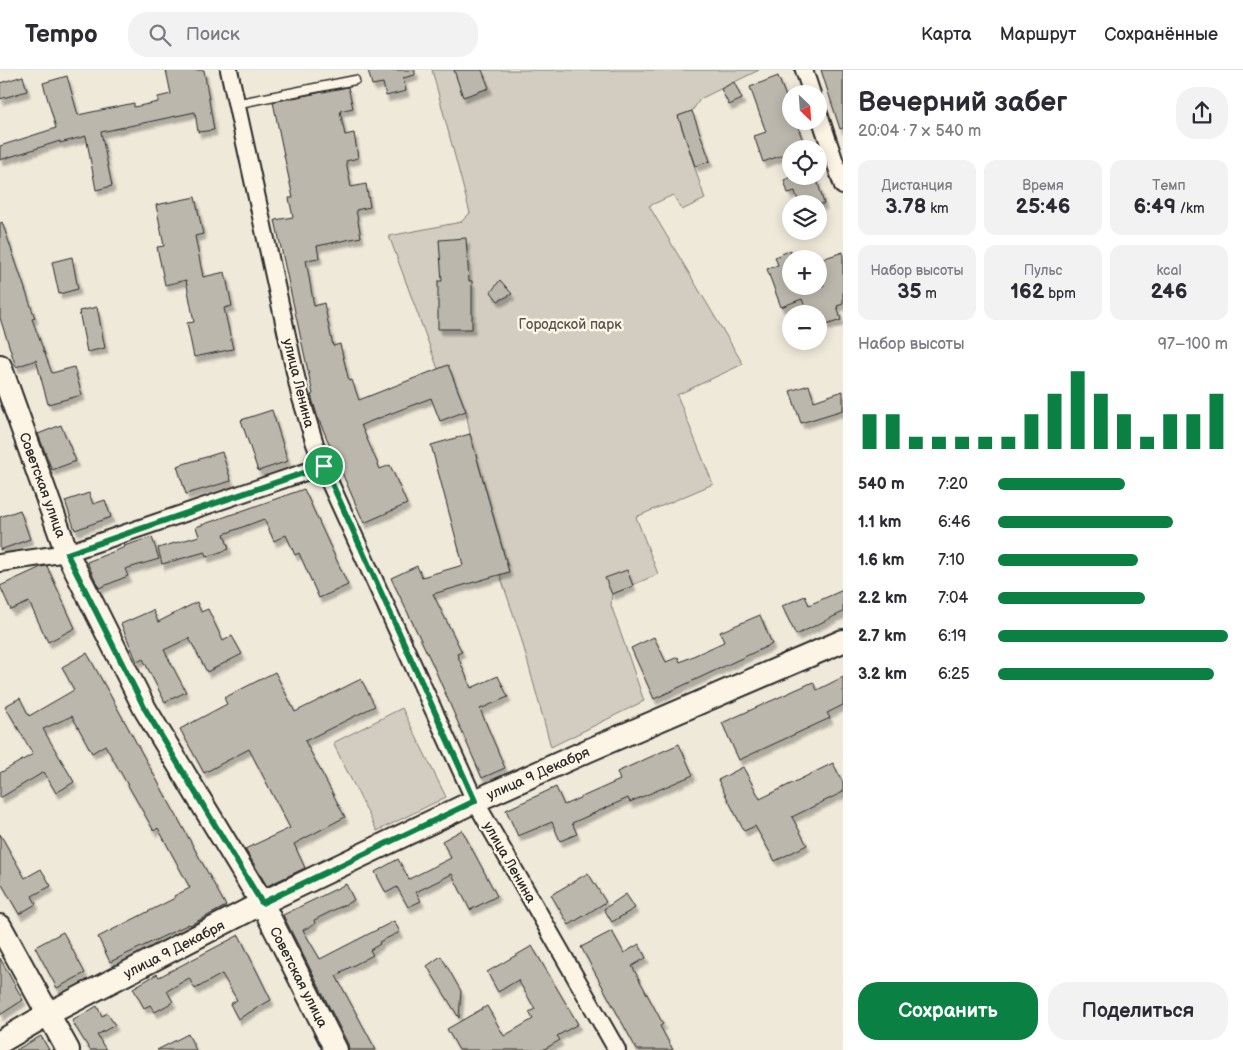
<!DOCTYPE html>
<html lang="ru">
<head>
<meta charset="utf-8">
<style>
  :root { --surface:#fff; --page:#f2f2f3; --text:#2b2b33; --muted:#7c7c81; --line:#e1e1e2; --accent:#0b8043 }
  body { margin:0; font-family:"Balsamiq Sans",sans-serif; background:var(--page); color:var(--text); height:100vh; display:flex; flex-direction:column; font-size:19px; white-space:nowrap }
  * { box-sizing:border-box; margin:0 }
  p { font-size:16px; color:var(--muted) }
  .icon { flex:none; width:28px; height:28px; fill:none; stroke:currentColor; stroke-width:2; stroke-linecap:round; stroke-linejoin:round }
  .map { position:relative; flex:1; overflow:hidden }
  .drawer { display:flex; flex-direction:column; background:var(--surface); width:400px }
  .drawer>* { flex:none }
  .needle { width:32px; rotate:155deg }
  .fabs { position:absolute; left:782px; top:15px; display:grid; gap:10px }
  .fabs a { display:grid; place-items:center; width:45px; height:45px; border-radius:50%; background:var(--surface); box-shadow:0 2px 12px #0003; font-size:25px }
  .pin { position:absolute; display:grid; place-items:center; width:42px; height:42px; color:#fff; margin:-21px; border:2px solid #fff; border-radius:50%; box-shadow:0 1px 5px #0007 }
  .round { display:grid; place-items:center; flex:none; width:52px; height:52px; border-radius:20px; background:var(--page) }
  .head { display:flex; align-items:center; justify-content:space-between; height:85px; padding:0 15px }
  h1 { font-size:28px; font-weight:600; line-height:38px }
  .figures { display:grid; grid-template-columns:repeat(3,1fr); gap:8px; height:85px; padding:5px 15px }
  .figures div { display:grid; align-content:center; border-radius:12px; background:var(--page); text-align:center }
  .figures b { font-size:21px; font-weight:600 }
  .figures small { font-size:14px; font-weight:400 }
  .figures p { font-size:14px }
  .chart { height:140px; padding:10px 15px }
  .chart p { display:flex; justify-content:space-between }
  .chart svg { width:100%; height:90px; margin-top:5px; stroke:var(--accent); stroke-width:6 }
  .action { display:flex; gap:10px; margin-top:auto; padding:10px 15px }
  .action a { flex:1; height:58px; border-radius:20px; background:var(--accent); color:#fff; font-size:20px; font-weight:600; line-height:58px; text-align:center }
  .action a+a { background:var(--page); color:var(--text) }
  ul { padding:0 15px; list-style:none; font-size:16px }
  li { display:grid; grid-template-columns:80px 60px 1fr; align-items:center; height:38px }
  li i { height:12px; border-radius:6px; background:var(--accent) }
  header { display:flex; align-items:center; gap:30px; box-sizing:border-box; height:70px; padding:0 25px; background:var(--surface); border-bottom:1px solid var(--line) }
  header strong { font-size:24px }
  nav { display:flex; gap:28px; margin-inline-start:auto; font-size:18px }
  .search { width:350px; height:45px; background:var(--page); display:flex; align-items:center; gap:12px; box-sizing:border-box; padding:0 18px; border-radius:20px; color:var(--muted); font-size:19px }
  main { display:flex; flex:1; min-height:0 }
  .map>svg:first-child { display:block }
</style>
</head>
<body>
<header>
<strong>Tempo</strong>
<div class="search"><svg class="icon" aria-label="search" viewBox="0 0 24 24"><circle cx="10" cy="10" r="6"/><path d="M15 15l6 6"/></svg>Поиск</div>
<nav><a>Карта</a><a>Маршрут</a><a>Сохранённые</a></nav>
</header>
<main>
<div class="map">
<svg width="843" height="980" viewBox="0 0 843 980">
  <defs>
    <filter id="shadow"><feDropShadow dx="3" dy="5.5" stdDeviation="1" flood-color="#0004"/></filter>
  </defs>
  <rect width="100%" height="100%" fill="#efe9da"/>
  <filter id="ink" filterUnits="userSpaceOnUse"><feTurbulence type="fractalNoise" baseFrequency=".02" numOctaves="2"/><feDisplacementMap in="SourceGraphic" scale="10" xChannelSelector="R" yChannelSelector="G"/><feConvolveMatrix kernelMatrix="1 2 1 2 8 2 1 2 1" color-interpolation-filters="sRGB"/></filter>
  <g filter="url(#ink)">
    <g fill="#d2cdc0" stroke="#7e7c76">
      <polygon points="432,0 759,0 700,29 692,41 678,46 705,129 682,140 673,125 649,136 743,294 677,325 713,414 636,447 658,504 612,524 611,535 644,631 551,677 520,564 500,505 509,502 470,364 466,341 448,295 438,299 389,166 461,152 470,143"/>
      <polygon points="402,638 446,727 377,761 333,673"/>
    </g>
    <g fill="#bcb7ac" stroke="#2b2b2b" filter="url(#shadow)">
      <polygon points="166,0 204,0 214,60 198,62 195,42 101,62 112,116 96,120 86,66 60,73 60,71 0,90 0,76 56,58 43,13 67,6 78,45 134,33 134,37 158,32 158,27 171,24"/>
      <polygon points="368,0 415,0 415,5 403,8 406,21 386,26 383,13 372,15"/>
      <polygon points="454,0 482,0 489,18 463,27"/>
      <polygon points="821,0 843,0 843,58 840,59"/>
      <polygon points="23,6 27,21 0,29 0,13"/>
      <polygon points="778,6 791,40 791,51 796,51 805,77 791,79 791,82 763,92 754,66 766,62 750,17"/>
      <polygon points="734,12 742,29 729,35 721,19"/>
      <polygon points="348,17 353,38 340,41 345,65 354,63 358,88 346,91 351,117 366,114 370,137 356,140 361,167 317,176 319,188 306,190 314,236 324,233 333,276 340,274 349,311 352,310 359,330 448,295 466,341 440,351 431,328 361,355 380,399 390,395 407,434 364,453 318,348 311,325 313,324 275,150 293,147 289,128 293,128 273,32"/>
      <polygon points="692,41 710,91 695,96 678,46"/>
      <polygon points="794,106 816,106 824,134 799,134 795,121 788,123 784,110"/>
      <polygon points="195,127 203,164 195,166 203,207 225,202 232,236 224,238 233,279 194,287 187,253 194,252 186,210 165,215 157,177 164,176 156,135"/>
      <polygon points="2,152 35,248 32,249 52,303 74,297 82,325 48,334 36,290 16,297 0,248 0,153"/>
      <polygon points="466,168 469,211 472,211 472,259 438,259 438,211 442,211 439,170"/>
      <polygon points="791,180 791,216 824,216 819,201 819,190 843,182 843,234 837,236 841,250 826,255 822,244 808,244 802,229 781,237 767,199 778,195 775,187"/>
      <polygon points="72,187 78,219 59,224 52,192"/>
      <polygon points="500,210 512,224 498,231 491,222"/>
      <polygon points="97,237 105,278 87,282 79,241"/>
      <polygon points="809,315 814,331 843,321 843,340 801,353 790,321"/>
      <polygon points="272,340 288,391 258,401 241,350"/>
      <polygon points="61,355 76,391 52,400 38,364"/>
      <polygon points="470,364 509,502 433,524 462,582 457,584 471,618 498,606 508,627 480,639 505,698 482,708 433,595 391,508 417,496 422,507 463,495 431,375"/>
      <polygon points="222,382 231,411 186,424 177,396"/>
      <polygon points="304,419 348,515 319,528 299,483 295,485 286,465 274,471 264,449 224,464 229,479 206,487 205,482 162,494 158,478 199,466 196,457"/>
      <polygon points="89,423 93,434 105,430 111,447 75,460 65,431"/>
      <polygon points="20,440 30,469 0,480 0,447"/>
      <polygon points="152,467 159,489 125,499 128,506 99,518 87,492 125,477 124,476"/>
      <polygon points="47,496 75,558 48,572 29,532 11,540 0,516 41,497"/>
      <polygon points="627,500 633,516 612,524 605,508"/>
      <polygon points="843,520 843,542 796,565 782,536 805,526 809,535"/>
      <polygon points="197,532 201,542 208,539 223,571 232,566 242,584 207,602 189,568 164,580 186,622 165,632 143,589 137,592 121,554 153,540 158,552"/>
      <polygon points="760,545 772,574 654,629 631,578 654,567 666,592 678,587 680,592 724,572 720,562"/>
      <polygon points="87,583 226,836 190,855 189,854 110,892 98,867 175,828 174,826 190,818 158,758 154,761 105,675 92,683 72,646 43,659 74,712 56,723 44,702 0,728 0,703 33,684 5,636 20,628 29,646 74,620 62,597"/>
      <polygon points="275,602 295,642 361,609 375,636 305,671 345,747 294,774 305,798 267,816 245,779 290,758 249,679 204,703 180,659 227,634 224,628"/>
      <polygon points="843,607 843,635 827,643 830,648 739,690 722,653 813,612 817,620"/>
      <polygon points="679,674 693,705 630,732 628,728 572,753 577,764 560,771 552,752 518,766 506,740 556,717 564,735 620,710 617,702"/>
      <polygon points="833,693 843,713 843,722 792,747 807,775 775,791 755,756 744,761 718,710 743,697 760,729"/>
      <polygon points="462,760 497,826 470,840 452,804 416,822 421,831 408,837 397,817 386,823 375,802 398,789 409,809 451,788 442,771"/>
      <polygon points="0,764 25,808 41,799 51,816 32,826 36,834 19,844 0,811"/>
      <polygon points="588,803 606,832 569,855 551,825"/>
      <polygon points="346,814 354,830 314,850 315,854 303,860 320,889 394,851 400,862 379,872 380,874 370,880 373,885 341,902 342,903 336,906 376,980 349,980 348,974 283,845"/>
      <polygon points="626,824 635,838 612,852 604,839"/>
      <polygon points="612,861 624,883 639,874 646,888 632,896 663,954 660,956 673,980 637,980 581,877"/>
      <polygon points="63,862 85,903 57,918 35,877"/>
      <polygon points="239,865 271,930 238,949 230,934 237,930 222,904 195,919 189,908 167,921 173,932 155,942 150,935 144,938 133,918 157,904 159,907"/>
      <polygon points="532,876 578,954 557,966 560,970 543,980 459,980 447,959 487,936 504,966 533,949 529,942 535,939 518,910 498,922 487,902"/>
      <polygon points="441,886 461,921 459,948 427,896"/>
      <polygon points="0,888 23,930 0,945"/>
      <polygon points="97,936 102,946 107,943 115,955 97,965 106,980 90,980 72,951"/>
      <polygon points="188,964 196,980 157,980"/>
      <polygon points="41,966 49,980 16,980"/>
    </g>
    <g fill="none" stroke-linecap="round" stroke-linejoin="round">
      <g stroke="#2b2b2b" stroke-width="11">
        <polyline id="lane" points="235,34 355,10"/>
      </g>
      <g stroke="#2b2b2b" stroke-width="20">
        <g id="street">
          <polyline points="229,0 300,325 315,374 330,413 475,731 617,980"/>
          <polyline points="804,0 812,24"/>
          <polyline points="819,44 843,116"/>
          <polyline points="0,493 67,483 323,396"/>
        </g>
      </g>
      <g stroke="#2b2b2b" stroke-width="26">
        <g id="secondary">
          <polyline points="0,296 67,483 145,639 262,833 336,980"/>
          <polyline points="0,856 68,980"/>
          <polyline points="0,972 48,944 262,833 475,731 587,681 843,571"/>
        </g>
      </g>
      <use href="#lane" stroke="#fcf5e5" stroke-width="8"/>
      <use href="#street" stroke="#fcf5e5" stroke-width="16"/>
      <use href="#secondary" stroke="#fcf5e5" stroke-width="22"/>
    </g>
  </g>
  <g fill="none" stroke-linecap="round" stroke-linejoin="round" filter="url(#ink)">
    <g stroke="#fff" stroke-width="10">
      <polygon id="route" points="324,396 475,731 262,833 145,639 67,484"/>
    </g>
    <use href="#route" stroke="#0b8043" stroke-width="6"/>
  </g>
  <g text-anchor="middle" stroke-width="5" stroke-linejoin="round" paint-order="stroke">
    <g font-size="14" fill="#555450" stroke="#fcf5e5">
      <text x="570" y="259">Городской парк</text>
    </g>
    <g font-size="14" fill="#2b2b2b" stroke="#fcf5e5">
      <text transform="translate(299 313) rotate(76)" y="5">улица Ленина</text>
      <text transform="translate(43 415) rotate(70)" y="5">Советская улица</text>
      <text transform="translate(538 703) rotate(-24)" y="5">улица 9 Декабря</text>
      <text transform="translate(510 792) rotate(60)" y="5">улица Ленина</text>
      <text transform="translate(174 879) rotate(-27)" y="5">улица 9 Декабря</text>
      <text transform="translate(299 907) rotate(63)" y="5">Советская улица</text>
    </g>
  </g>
</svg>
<div class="fabs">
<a><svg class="needle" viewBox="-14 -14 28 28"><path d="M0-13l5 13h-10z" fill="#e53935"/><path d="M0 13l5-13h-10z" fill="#7c7c81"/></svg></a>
<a><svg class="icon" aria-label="locate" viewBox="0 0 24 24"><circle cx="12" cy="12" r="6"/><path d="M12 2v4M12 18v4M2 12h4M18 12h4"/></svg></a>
<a><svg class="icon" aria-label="layers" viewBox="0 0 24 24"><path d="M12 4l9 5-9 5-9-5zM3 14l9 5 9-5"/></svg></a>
<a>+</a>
<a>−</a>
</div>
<div class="pin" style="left:324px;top:396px;background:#1e9e55"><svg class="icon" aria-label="arrive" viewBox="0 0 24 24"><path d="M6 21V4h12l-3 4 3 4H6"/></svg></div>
</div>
<section class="drawer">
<div class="head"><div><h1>Вечерний забег</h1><p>20:04 · 7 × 540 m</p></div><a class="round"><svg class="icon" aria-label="share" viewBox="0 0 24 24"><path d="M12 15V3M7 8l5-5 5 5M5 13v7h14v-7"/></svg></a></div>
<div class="figures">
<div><p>Дистанция</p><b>3.78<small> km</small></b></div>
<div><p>Время</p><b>25:46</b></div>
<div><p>Темп</p><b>6:49<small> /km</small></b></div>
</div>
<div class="figures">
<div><p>Набор высоты</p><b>35<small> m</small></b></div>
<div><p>Пульс</p><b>162<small> bpm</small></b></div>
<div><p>kcal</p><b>246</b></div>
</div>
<div class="chart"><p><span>Набор высоты</span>97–100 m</p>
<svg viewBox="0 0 160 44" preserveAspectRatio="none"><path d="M5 44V27M15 44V27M25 44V38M35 44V38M45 44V38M55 44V38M65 44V38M75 44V27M85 44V17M95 44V6M105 44V17M115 44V27M125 44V38M135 44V27M145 44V27M155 44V17"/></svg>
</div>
<ul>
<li><b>540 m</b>7:20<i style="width:55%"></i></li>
<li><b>1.1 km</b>6:46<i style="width:76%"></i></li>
<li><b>1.6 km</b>7:10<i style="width:61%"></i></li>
<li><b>2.2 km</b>7:04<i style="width:64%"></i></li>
<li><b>2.7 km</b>6:19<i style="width:100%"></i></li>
<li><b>3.2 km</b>6:25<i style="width:94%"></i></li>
</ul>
<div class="action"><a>Сохранить</a><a>Поделиться</a></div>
</section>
</main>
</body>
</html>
